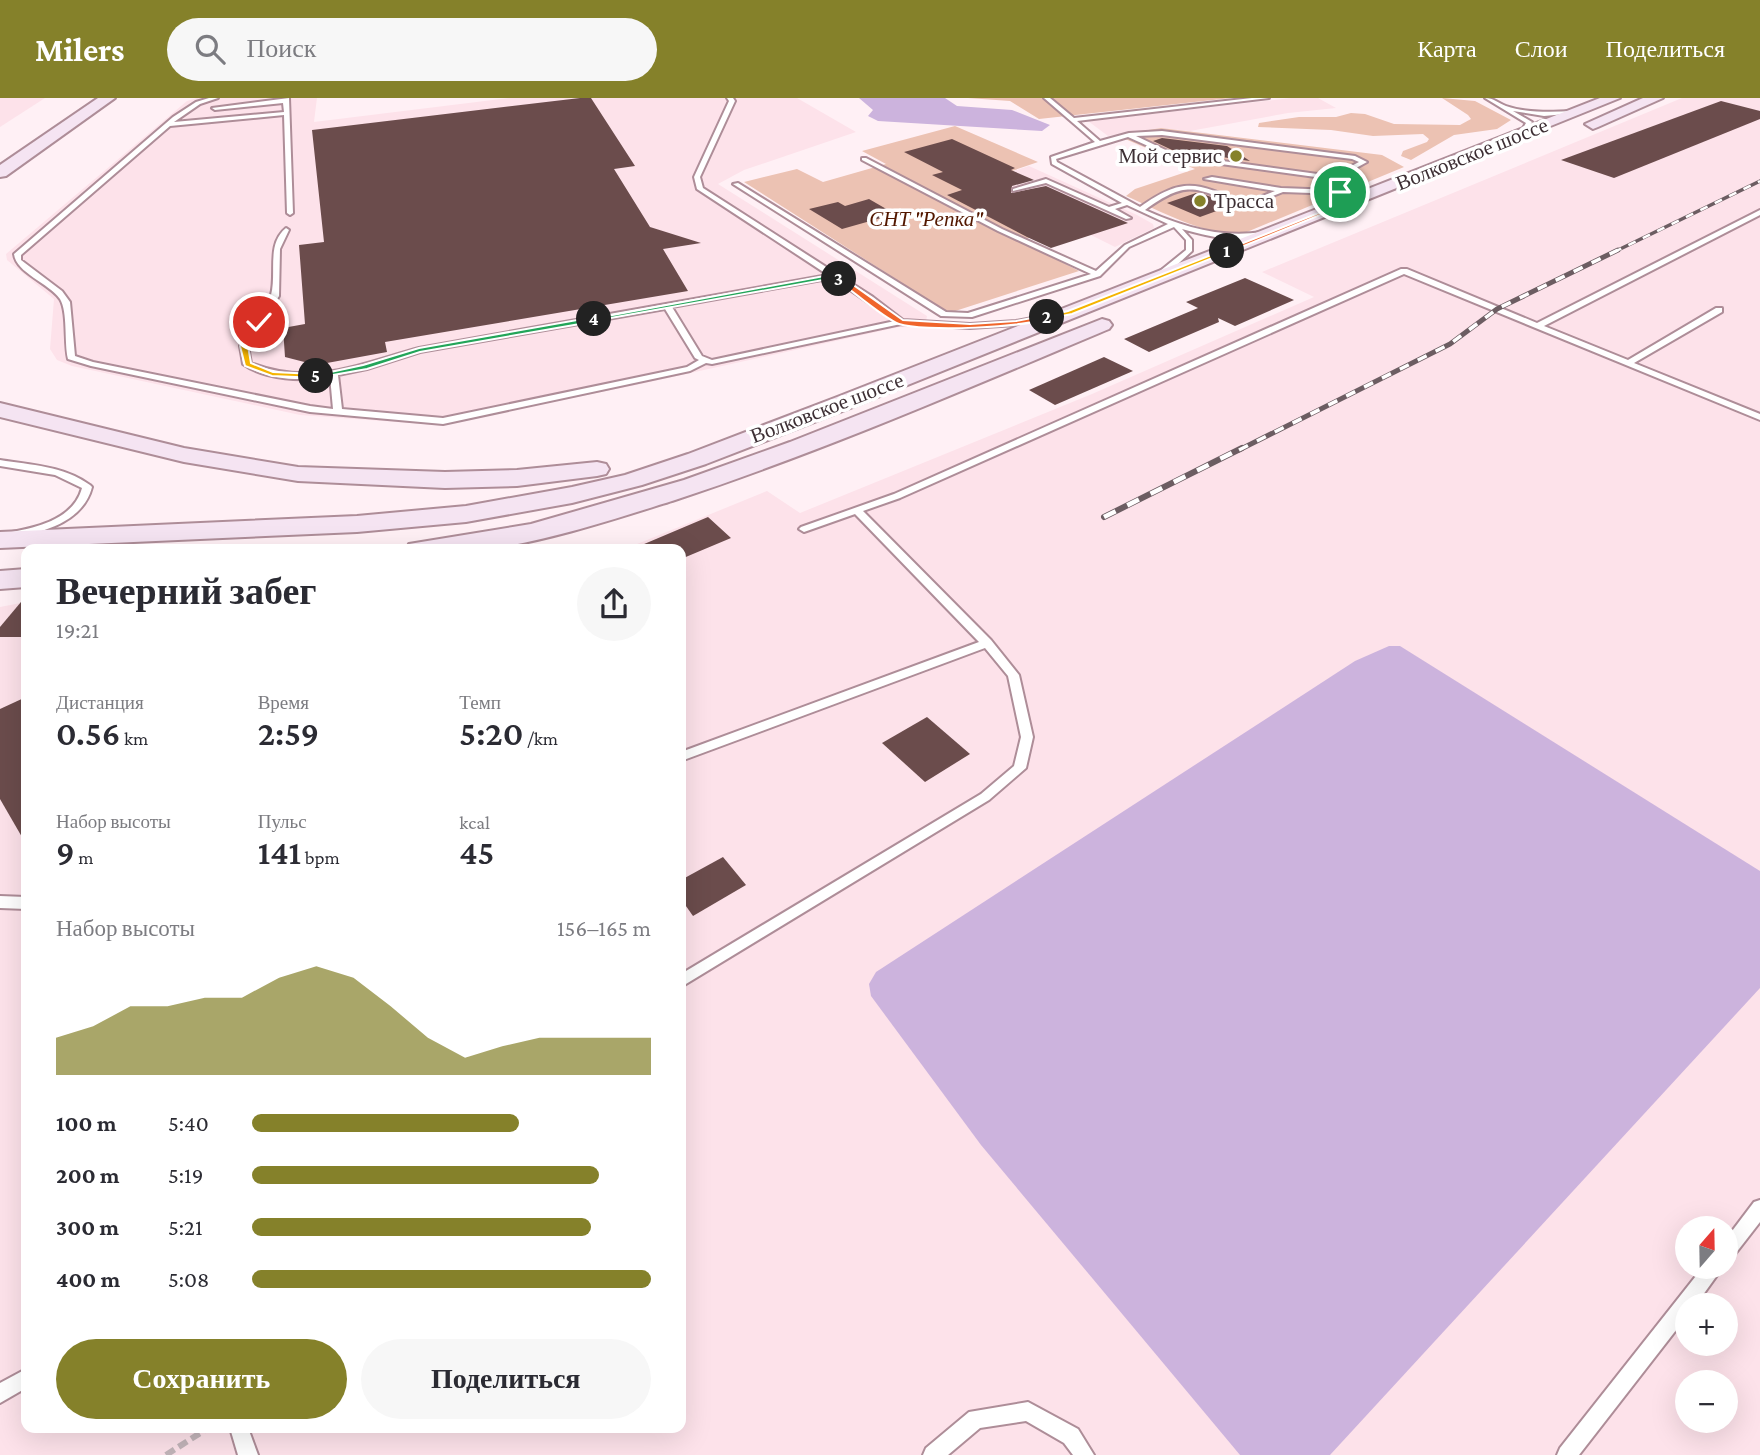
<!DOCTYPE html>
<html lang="ru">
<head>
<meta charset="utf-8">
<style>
  :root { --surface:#fff; --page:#f7f7f7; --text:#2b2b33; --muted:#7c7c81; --accent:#85812a }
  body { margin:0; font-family:"Crimson Pro",serif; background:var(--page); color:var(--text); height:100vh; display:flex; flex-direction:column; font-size:26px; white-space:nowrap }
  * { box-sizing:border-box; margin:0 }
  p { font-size:23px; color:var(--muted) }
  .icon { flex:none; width:38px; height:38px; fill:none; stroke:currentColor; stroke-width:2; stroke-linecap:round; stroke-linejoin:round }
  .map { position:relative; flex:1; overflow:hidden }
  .details { position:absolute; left:21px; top:446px; width:665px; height:889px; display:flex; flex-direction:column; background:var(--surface); border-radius:14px; box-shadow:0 7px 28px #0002 }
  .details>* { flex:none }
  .needle { width:46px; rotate:20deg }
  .buttons { position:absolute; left:1675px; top:1118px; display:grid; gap:14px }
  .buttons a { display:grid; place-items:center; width:63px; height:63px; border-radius:50%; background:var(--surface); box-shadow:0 7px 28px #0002; font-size:35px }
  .pin { position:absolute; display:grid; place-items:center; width:60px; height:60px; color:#fff; margin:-30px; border:4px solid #fff; border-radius:50%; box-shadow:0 2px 7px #0007 }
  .km { position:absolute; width:35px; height:35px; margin:-18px; border-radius:50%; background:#222; color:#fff; font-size:19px; line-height:35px; text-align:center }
  .round { display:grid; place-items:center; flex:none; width:74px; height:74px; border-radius:37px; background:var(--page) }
  .head { display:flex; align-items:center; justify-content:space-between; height:119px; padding:0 35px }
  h1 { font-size:38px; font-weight:600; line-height:52px }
  .stats { display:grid; grid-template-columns:repeat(3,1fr); gap:10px; height:119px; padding:7px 35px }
  .stats div { display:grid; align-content:center }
  .stats b { font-size:35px; font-weight:600 }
  .stats small { font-size:19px; font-weight:400 }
  .stats p { font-size:19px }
  .chart { height:196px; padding:14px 35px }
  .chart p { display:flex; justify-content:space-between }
  .chart svg { width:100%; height:126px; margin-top:7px; fill:var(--accent); opacity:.7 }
  .cta { display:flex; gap:14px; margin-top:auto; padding:14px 35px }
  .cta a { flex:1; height:80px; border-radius:42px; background:var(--accent); color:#fff; font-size:28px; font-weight:600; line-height:80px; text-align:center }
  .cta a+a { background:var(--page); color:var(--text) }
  ul { padding:0 35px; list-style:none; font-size:23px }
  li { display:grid; grid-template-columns:112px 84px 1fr; align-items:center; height:52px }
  li i { height:18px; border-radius:9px; background:var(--accent) }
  header { display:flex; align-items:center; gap:42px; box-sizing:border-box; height:98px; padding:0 35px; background:var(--accent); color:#fff }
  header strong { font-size:33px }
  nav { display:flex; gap:38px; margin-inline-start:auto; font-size:24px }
  .search { width:490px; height:63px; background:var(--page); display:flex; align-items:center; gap:18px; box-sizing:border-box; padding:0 24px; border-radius:38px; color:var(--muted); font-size:26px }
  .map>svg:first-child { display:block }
</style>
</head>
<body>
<header>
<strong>Milers</strong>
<div class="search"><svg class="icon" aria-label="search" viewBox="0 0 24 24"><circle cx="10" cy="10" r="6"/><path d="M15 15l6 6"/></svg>Поиск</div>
<nav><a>Карта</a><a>Слои</a><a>Поделиться</a></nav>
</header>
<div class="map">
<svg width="1760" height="1357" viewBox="0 0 1760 1357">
  <rect width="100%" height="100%" fill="#fff0f5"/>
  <g fill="#fde2ea" fill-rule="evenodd">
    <polygon points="0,0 45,0 0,29"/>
    <polygon points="197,0 317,0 314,24 509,0 797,0 856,34 744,72 718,86 927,218 925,230 899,229 636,287 437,327 300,317 72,268 57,262 50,251 54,201 7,162 6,156 187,3"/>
    <polygon points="1291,0 1318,0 1336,10 1288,15 1190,33 1161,30 1108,38 1088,23"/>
    <path d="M1682,0H1760V1357H0V509L26,504V1330H681V452L625,451L767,393L800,415L1092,296L1314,199L1262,174ZM1687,1130H1726V1169H1687ZM1687,1208H1726V1246H1687ZM1687,1284H1726V1323H1687Z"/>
    <polygon points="1029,68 1137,117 1153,126 1154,130 1115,149 982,83"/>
  </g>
  <g fill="#ecc2b3">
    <polygon points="968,0 1231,0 1039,21 1010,3"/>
    <polygon points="1442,0 1475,3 1511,22 1497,31 1454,37 1411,62 1401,58 1403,53 1427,44 1429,41 1423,36 1373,38 1331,32 1258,29 1259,25 1299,19 1336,19 1351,15 1365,16 1394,26 1460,27 1471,21 1468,17"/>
    <polygon points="955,28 1038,64 983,83 1069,126 1020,143 1079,173 949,215 744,84 797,71 823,84 886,66 862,53"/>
    <path d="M1161,30L1382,57L1404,69L1242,136C1200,136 1163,114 1126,98L1135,91L1195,71L1116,37Z"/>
  </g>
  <g fill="#ccb3dd">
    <polygon points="859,0 945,0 957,8 1012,12 1050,27 1042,33 878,23 868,18 873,12"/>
    <polygon points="1389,548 1400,548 1760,773 1760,890 1330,1357 1240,1357 981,1047 871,898 869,886 876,874 1355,563"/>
  </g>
  <g fill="#6b4c4c">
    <polygon points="580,0 591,0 635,68 614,71 650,129 701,145 663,151 688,193 385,244 387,254 316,267 285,259 283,230 305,226 299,147 324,144 312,32"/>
    <polygon points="1721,3 1760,13 1760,21 1614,80 1561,62"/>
    <polygon points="1162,40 1227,48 1250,63 1172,52 1153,43"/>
    <polygon points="952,41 1015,70 1011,72 1034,82 1012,88 1011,95 1046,88 1128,125 1051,150 1027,139 947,97 962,92 932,77 943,74 904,54"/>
    <polygon points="1196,95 1203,96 1233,107 1200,119 1167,105"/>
    <polygon points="869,101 895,116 842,131 809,111 838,104 845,108"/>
    <polygon points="1245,180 1294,202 1235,228 1218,220 1219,224 1149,254 1124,241 1198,210 1186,204"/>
    <polygon points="1104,259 1133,273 1055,307 1029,292"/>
    <polygon points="708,419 731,440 681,461 681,452 630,452"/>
    <polygon points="26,498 26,539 0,539 0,529"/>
    <polygon points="26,599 26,746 0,701 0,611"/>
    <polygon points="927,619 970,656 925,684 882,645"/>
    <polygon points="723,759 746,787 693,818 681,801 681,782"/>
  </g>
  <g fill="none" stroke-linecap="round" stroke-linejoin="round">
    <g stroke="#ae8d98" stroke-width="4">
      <g id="lane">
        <path d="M209,0H218L200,6L174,24L284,14L283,5L215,12L212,10L289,0L293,115L290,117L287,115L284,17L170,28L21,157V162L62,193L70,204L75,258L93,264L310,308L333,311L330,278C303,284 266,282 243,266L240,248C248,236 268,209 271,197C277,175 266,146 286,130L289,132L280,151L279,198L248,248L251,265C312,289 360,266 419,250L828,177L697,91L694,79L729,3L727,0H733L735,3L700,79L703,90L873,199L903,222L970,226L1016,223L1049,217L1053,219L1016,227L970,230L901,226L712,266L706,265L690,273L443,326L310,314L91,268L68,261C64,245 68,214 60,201C49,185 16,175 14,156L173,19L196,4ZM833,180L895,223L712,262L702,258L672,209ZM665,211L695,260L699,262L687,269L443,320L342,311L338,277L367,271L420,254Z"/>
        <path d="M1044,0H1050L1074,20L1252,0H1269L1077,23L1100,43L1129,35L1162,33L1355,58L1367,64L1336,81V86L1342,93L1362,100L1359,102L1339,96L1283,94L1244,109C1197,92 1190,79 1145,112C1183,129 1220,140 1262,134L1265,136C1241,147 1207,138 1182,131L1192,142V153L1166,177H1160V173L1186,152V142L1174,129L1129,149L1100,178L972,219L941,218L733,86L738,85L946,214L968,215L1091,176L998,133L862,62V60H866L1002,131L1096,173L1125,147L1168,126L1127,107L1115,111L1131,120L1126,121L1046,85L1013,93V91L1046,81L1109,109L1122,105L1052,66L1051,59L1095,44ZM1162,37L1352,61L1359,64L1332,78L1179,57L1177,60L1330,81V86L1335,92L1281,90L1212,79L1204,81L1275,93L1244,105C1197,85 1184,78 1140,109L1057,64L1056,61L1128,39L1168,57H1172V55L1136,38Z"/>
        <path d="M1485,0C1494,0 1498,5 1506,8C1526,15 1551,14 1573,13L1576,15L1544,18L1513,13L1532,24L1523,37L1520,35L1526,25Z"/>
        <polygon points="1760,112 1760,117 1544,228 1628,262 1716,210 1722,210 1722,214 1634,265 1760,316 1760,322 1404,176 900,400 863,413 991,542 1019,577 1033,639 1026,670 989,702 681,889 681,876 981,696 1014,668 1021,639 1008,578 985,550 681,663 681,654 979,544 855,416 804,434 799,431 801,429 894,396 1401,171 1407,171 1537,225"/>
        <path d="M0,362C31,367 64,368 90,387L92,389C82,428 35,436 0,442V436C30,431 73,424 82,390L55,377L0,368Z"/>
        <polygon points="0,798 26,799 26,811 0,810"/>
        <polygon points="1760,1102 1760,1124 1732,1160 1726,1162 1726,1141 1754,1104"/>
        <polygon points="1703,1169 1723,1169 1695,1208 1687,1208 1687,1218 1579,1357 1557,1357 1560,1350"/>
        <polygon points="26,1271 26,1290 0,1305 0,1285"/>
        <polygon points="1028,1304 1078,1331 1094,1357 1073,1357 1064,1345 1026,1323 980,1330 948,1357 923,1357 926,1350 969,1314"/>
        <polygon points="230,1330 248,1330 258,1357 238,1357"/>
      </g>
    </g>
    <g stroke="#ae8d98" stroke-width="4">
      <g id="secondary">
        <polygon points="98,0 115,0 6,78 0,79 0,67"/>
        <polygon points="1600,0 1620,0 853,309 706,366 642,387 572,405 466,424 357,434 0,450 0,434 357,418 466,408 572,389 625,377 688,356 837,299"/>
        <polygon points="1643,0 1663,0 1598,29 1593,31 1585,26"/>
        <path d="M1102,221L1109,223L1112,227L1109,231C966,291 823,353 675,402C618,420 539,446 480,452C456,454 430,452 406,452L409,446L531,426L684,382L790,344Z"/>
        <polygon points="0,305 184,350 298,369 445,374 517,372 597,364 606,366 609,371 606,376 597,378 517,388 445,390 298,383 184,364 0,319"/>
        <polygon points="26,471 26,489 0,491 0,473"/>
      </g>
    </g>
    <polyline stroke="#c2b4b9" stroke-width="6" stroke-dasharray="10 5" stroke-linecap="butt" points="166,1357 208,1330"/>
    <use href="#lane" fill="#fff" fill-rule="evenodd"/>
    <use href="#secondary" fill="#f5e4f2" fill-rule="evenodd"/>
    <g stroke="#6c5d62" stroke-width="3.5">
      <polyline id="rail-far2" points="1614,154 1760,83"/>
    </g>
    <g stroke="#6c5d62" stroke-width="5">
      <polyline id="rail-far1" points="1239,352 1450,246 1497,211 1618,152"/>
    </g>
    <g stroke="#6c5d62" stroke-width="6">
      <polyline id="rail" points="1104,419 1242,350"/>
    </g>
    <use href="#rail-far2" stroke="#fff" stroke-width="2.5" stroke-dasharray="8" stroke-linecap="butt"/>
    <use href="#rail-far1" stroke="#fff" stroke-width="3.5" stroke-dasharray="10" stroke-linecap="butt"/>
    <use href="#rail" stroke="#fff" stroke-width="4.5" stroke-dasharray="13" stroke-linecap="butt"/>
  </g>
  <polygon fill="#f0652b" stroke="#fff" stroke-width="2" points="1338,93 1362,100 1229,154 1223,153 1354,101 1338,95"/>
  <polygon fill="#f5b400" stroke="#fff" stroke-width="2" points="1224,152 1230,153 1072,216 1047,221 1043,219 1068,213"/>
  <path fill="#f0652b" stroke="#fff" stroke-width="2" d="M837,179H842L903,222L970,226L1016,223L1047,217L1050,219C1030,230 921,234 899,226C883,220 853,193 837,182Z"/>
  <polygon fill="#22a559" stroke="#fff" stroke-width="2" points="835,176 842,182 834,180 594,223 591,221"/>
  <polygon fill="#22a559" stroke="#fff" stroke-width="2" points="594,219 597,223 420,254 367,271 316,280 312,278 363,267 419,250"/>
  <polygon fill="#f5b400" stroke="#fff" stroke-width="2" points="259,222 262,224 248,248 251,265 273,274 316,276 319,280 272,278 245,268 240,248"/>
  <g fill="#85812a" stroke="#fff" stroke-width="2.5">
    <circle cx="1236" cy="58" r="7"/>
    <circle cx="1200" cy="103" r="7"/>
  </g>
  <g text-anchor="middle" stroke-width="7" stroke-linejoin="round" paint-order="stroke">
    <g font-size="21" fill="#3d2f34" stroke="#fff">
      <text transform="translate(1472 56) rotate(-22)" y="7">Волковское шоссе</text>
      <text transform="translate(827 310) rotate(-21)" y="7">Волковское шоссе</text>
    </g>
    <g font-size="21" fill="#3d2f34" stroke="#fff" text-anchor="end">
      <text x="1222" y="65">Мой сервис</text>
      <text x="1214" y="110" text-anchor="start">Трасса</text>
    </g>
    <g font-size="21" font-style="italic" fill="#531800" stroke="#fff">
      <text x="926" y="128">СНТ "Репка"</text>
    </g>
  </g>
</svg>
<div class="buttons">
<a><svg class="needle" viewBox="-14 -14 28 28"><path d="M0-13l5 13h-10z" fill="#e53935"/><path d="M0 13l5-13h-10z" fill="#7c7c81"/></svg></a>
<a>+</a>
<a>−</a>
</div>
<div class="pin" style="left:1340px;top:94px;background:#1e9e55"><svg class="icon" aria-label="arrive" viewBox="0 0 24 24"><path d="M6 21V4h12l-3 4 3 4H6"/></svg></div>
<div class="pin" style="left:259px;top:224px;background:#d93025"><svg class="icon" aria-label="check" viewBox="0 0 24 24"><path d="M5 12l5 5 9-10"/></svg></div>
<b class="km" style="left:1227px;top:153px">1</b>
<b class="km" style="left:1047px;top:219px">2</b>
<b class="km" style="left:839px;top:181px">3</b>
<b class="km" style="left:594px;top:221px">4</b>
<b class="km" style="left:316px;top:278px">5</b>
<section class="details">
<div class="head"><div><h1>Вечерний забег</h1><p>19:21</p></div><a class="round"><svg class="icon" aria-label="share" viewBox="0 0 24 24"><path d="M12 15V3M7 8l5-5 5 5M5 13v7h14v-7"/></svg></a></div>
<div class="stats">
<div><p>Дистанция</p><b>0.56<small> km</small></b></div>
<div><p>Время</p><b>2:59</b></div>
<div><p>Темп</p><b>5:20<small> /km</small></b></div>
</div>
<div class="stats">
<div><p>Набор высоты</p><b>9<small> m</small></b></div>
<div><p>Пульс</p><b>141<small> bpm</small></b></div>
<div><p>kcal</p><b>45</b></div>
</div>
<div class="chart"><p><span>Набор высоты</span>156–165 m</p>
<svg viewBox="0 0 160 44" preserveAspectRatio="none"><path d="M0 44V31L10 27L20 20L30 20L40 17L50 17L60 10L70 6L80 10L90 20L100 31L110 38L120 34L130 31L140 31L150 31L160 31V44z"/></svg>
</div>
<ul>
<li><b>100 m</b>5:40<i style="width:67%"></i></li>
<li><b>200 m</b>5:19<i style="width:87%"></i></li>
<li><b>300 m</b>5:21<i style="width:85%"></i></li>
<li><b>400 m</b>5:08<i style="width:100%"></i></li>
</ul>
<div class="cta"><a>Сохранить</a><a>Поделиться</a></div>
</section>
</div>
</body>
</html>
